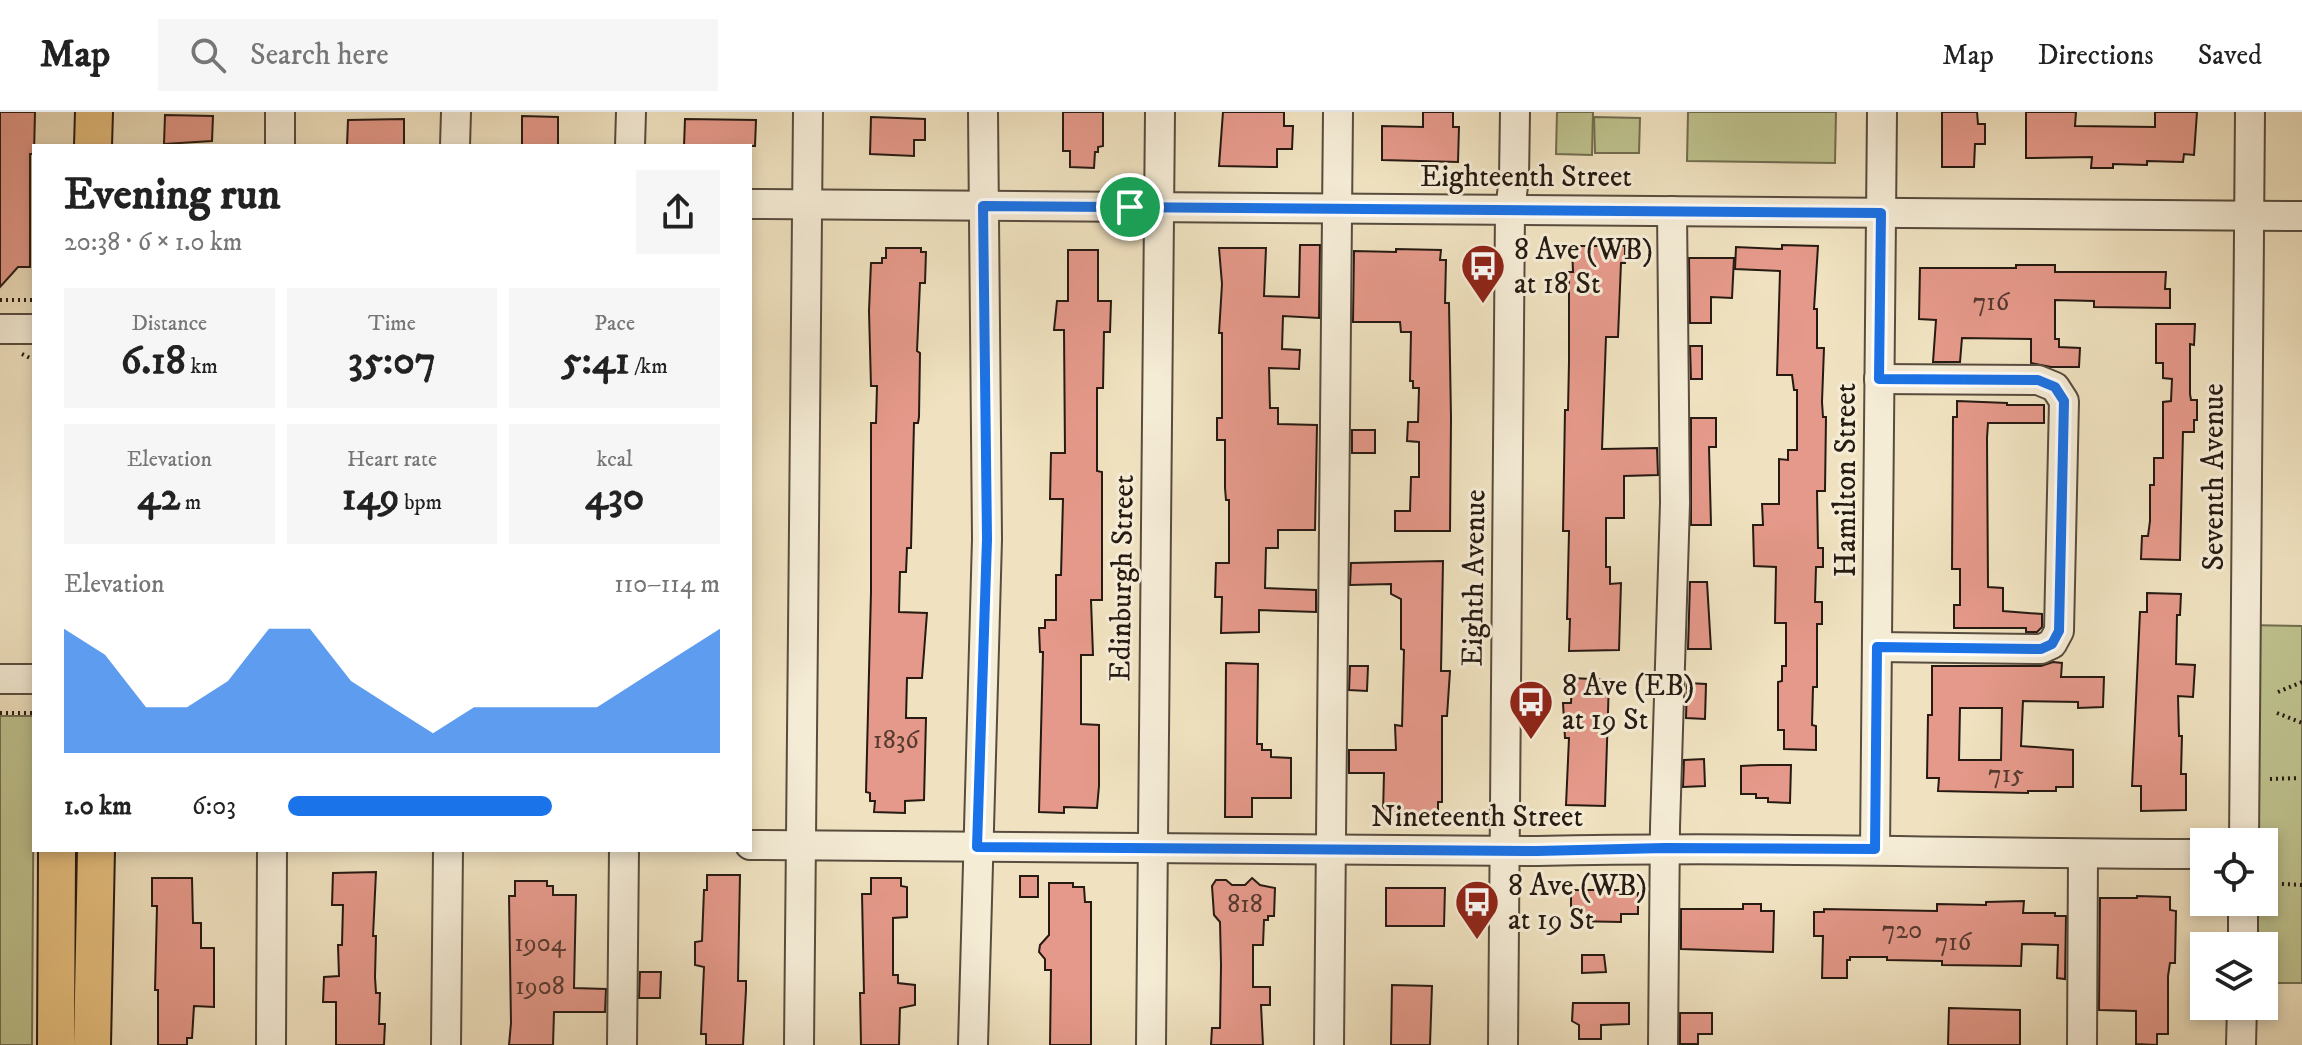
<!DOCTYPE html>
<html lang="en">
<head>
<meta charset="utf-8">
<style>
  :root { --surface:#fff; --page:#f6f6f6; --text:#222; --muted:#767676; --line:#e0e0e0; --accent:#1a73e8 }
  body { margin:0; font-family:"IM FELL DW Pica",serif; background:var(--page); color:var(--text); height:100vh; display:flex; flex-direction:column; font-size:30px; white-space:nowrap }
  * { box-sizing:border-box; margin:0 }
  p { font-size:26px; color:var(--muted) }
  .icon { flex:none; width:44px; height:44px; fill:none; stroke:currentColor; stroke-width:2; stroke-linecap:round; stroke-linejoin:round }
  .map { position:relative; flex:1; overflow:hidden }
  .panel { position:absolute; left:32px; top:32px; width:720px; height:708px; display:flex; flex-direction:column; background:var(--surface); border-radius:0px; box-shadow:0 4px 12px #0003 }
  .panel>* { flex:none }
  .tools { position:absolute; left:2190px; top:716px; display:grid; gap:16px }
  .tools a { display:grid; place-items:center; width:88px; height:88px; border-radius:0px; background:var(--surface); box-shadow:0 4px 12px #0003; font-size:40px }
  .pin { position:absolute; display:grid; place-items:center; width:68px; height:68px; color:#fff; margin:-34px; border:4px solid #fff; border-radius:50%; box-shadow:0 2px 8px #0007 }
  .round { display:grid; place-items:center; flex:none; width:84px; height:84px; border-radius:0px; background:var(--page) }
  .summary { display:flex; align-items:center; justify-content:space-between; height:136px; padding:0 32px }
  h1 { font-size:44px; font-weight:800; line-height:60px }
  .figures { display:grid; grid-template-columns:repeat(3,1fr); gap:12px; height:136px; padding:8px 32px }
  .figures div { display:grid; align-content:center; border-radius:0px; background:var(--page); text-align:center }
  .figures b { font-size:40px; font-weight:800 }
  .figures small { font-size:22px; font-weight:400 }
  .figures p { font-size:22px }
  .chart { height:224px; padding:16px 32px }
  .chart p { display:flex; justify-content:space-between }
  .chart svg { width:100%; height:144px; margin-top:8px; fill:var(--accent); opacity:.7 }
  ul { padding:0 32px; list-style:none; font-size:26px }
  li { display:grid; grid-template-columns:128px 96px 1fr; align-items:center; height:60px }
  li i { height:20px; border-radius:10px; background:var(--accent) }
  header { display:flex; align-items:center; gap:48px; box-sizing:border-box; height:112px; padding:0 40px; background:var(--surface); border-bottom:2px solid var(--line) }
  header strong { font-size:38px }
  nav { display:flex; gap:44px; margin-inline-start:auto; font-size:28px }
  .search { width:560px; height:72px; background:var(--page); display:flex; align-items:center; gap:20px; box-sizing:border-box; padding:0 28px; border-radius:0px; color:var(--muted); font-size:30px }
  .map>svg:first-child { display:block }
</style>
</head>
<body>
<header>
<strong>Map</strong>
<div class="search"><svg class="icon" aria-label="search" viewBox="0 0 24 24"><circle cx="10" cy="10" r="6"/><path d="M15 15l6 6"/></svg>Search here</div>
<nav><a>Map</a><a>Directions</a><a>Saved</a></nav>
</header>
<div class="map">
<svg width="2302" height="933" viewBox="0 0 2302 933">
  <rect width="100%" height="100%" fill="#f0e2c0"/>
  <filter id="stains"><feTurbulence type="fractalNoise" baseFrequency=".0025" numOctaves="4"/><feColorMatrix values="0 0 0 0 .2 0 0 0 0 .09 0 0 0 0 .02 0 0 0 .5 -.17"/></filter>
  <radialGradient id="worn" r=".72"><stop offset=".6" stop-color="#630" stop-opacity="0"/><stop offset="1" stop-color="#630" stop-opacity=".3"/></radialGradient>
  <g fill="#bec28e" stroke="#726e50" stroke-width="2">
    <polygon points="1557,0 1593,0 1592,43 1556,42"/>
    <polygon points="1688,0 1836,0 1835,51 1687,49"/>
    <polygon points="1594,5 1640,6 1639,41 1595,41"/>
    <polygon points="2245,513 2302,514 2302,871 2264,871 2264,834 2243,834 2243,790 2264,790 2264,730 2244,730"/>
    <polygon points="0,604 34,604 32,933 0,933"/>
  </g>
  <g fill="#e5998a" stroke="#261a12" stroke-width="2" fill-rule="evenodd">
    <polygon points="0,0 35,0 34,42 30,42 30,155 18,155 0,175"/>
    <polygon points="1063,0 1103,0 1103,34 1098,35 1098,40 1095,40 1094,56 1070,55 1070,39 1063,39"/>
    <polygon points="1223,0 1284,0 1284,14 1293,14 1292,37 1277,37 1277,55 1219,54"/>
    <polygon points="1423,0 1453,0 1453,15 1459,15 1458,50 1382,48 1382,14 1423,15"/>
    <polygon points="1942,0 1977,0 1978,12 1985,12 1985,32 1975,32 1974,55 1942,55"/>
    <polygon points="2026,0 2076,0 2075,14 2155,15 2155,0 2197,0 2194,43 2184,42 2183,50 2147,49 2147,53 2113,52 2113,56 2091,56 2092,45 2026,46"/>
    <polygon points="165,3 213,4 212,29 164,32"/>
    <polygon points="522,4 558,5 558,34 522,34"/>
    <polygon points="871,5 925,7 925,28 914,28 914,44 870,42"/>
    <polygon points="404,7 404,34 347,34 348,8"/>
    <polygon points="685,7 756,8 755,34 684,34"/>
    <polygon points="1300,133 1320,133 1319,206 1283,204 1282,237 1300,238 1299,257 1269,256 1270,296 1278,296 1278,312 1317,313 1315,418 1278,418 1278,436 1266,436 1265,476 1316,478 1316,500 1259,498 1259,520 1221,521 1222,485 1215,485 1216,451 1229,451 1229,388 1226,388 1225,376 1225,328 1217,328 1217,306 1222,306 1222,221 1219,221 1222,172 1219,136 1266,136 1264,184 1299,185"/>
    <polygon points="1782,133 1818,134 1814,197 1817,197 1817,236 1824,236 1822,290 1823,305 1826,305 1825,379 1817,379 1818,436 1823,436 1823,455 1816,455 1815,490 1822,490 1822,512 1817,512 1817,575 1813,575 1812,613 1816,614 1816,638 1784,637 1784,618 1778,618 1778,570 1782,569 1782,554 1786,554 1786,511 1775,511 1776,455 1754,454 1753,413 1763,413 1762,392 1779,392 1779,347 1788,348 1788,338 1797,338 1797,278 1794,278 1792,263 1777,263 1780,159 1735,157 1736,135 1782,137"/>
    <polygon points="1572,134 1625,134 1625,151 1621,151 1618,225 1606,225 1602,337 1657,336 1658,363 1624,364 1624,406 1606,406 1606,455 1610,455 1610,472 1621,471 1619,538 1569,539 1570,507 1567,507 1569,419 1563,419 1565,298 1568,298 1569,250 1569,160 1573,160"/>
    <polygon points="886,136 921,136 921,140 926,140 925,171 920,171 917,239 920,241 919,305 918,311 914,311 911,436 907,436 906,460 900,460 899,500 927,501 922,566 907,566 906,606 926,606 924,688 905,689 905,701 874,700 875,689 870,689 870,681 866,680 871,480 871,311 876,311 877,274 871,274 869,199 871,151 882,151 882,146 886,146"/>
    <polygon points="1396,137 1441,138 1440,148 1446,148 1445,191 1449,191 1451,306 1450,419 1395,419 1395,399 1410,399 1411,365 1419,365 1419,330 1407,329 1408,310 1418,310 1419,276 1413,276 1413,269 1410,269 1411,220 1401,220 1400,210 1353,210 1354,139 1396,140"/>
    <polygon points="1068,138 1098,138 1098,189 1111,189 1110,220 1104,220 1103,276 1097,276 1097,359 1102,360 1102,488 1091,488 1093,543 1081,543 1081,612 1099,613 1099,674 1097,696 1064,695 1064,701 1039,700 1043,540 1040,540 1039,516 1045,516 1045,508 1056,508 1056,463 1061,463 1063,387 1050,387 1051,341 1065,341 1064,218 1054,218 1057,189 1068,189"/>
    <polygon points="1689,146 1734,146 1732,186 1711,185 1711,211 1690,211"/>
    <polygon points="2016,153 2055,153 2055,160 2166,160 2165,177 2170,177 2170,196 2094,195 2094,189 2055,188 2055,227 2059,227 2059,235 2080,236 2079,255 2051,255 2031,251 2031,227 1962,226 1960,250 1933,250 1936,208 1919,207 1920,156 2016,156"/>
    <polygon points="2156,212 2195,212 2194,233 2190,232 2190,282 2191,288 2197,288 2197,308 2194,308 2194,320 2183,320 2180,448 2141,447 2142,424 2148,424 2150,409 2150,373 2154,373 2154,346 2163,346 2163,290 2171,289 2172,267 2163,266 2163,251 2156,251"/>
    <polygon points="1690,234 1702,234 1702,267 1691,267"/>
    <polygon points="1957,289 2007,291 2007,293 2044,293 2044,311 1988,311 1987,326 1988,475 2003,476 2003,499 2042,502 2042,515 2037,520 2026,520 2026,516 1954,516 1954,493 1960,493 1960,457 1952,457 1953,305 1957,305"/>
    <polygon points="1691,306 1716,306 1716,335 1709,335 1711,413 1691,413"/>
    <rect x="1352" y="318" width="23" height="23"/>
    <polygon points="1443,449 1441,559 1450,559 1447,604 1442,604 1442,690 1438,690 1438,704 1383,702 1384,661 1349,661 1349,638 1396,638 1395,613 1402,614 1404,538 1401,537 1401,487 1391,482 1391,472 1350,473 1351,451"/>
    <polygon points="1690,470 1707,470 1711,537 1688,537"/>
    <polygon points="2147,481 2181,482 2180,503 2177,503 2176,552 2195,553 2193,585 2178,584 2179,624 2182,624 2181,662 2186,662 2186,698 2141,699 2141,674 2132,674 2140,500 2147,500"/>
    <path d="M2053,550L2062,551L2061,565H2104L2103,595L2078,596V590L2023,589L2021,634L2073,638V675H2056V679H2028V681L1938,679L1939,666H1927L1928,603H1932V554H2041ZM1960,596H2002L2001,648H1959Z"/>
    <polygon points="1226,551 1258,552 1257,632 1262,632 1262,638 1271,638 1271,645 1291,646 1291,686 1252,686 1252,705 1225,705"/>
    <polygon points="1350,554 1368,554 1367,579 1349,578"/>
    <polygon points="1572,566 1609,568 1605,694 1566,693 1569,626 1565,626 1563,591 1571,591"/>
    <polygon points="1687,571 1706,572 1705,607 1686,606"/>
    <polygon points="1704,647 1705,674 1683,675 1684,648"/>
    <polygon points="1761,653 1791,653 1790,691 1768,690 1768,686 1756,686 1756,682 1741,682 1741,654"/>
    <polygon points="376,760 373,824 376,824 375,865 376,881 380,881 379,912 385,912 384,933 336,933 336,890 323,890 324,865 339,864 338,833 342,833 343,793 332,793 333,761"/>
    <polygon points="707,763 740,763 738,869 746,869 746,878 743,933 706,933 706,922 701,922 704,855 695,853 695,830 702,829 704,778 707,778"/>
    <rect x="1020" y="764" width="18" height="21"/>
    <polygon points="152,766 192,766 193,811 201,811 201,836 214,836 214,895 194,894 192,926 187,926 187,933 158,933 158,878 155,878 157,794 152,794"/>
    <polygon points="871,766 901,766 901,774 907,775 907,805 893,806 893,863 898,863 898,871 915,873 915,893 900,896 899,933 861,933 860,881 864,881 862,782 871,782"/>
    <polygon points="1252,766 1260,773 1275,776 1274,804 1268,804 1268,808 1264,808 1263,833 1253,833 1253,875 1270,875 1270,893 1261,893 1263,933 1211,933 1212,916 1220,916 1221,853 1220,810 1214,803 1212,774 1216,768 1226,768 1232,773 1245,773"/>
    <polygon points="515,769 547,769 547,774 553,774 553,783 576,783 574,876 606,877 605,900 554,900 553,933 509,933 511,911 509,784 515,784"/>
    <polygon points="1049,771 1073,771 1073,775 1084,775 1085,790 1091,790 1091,933 1050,933 1051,858 1045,858 1045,847 1039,840 1040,833 1049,823"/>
    <polygon points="1386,776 1445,776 1444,814 1386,814"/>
    <polygon points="1571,778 1621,778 1621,782 1638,781 1638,802 1621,802 1621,810 1571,809"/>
    <polygon points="2137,784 2170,785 2170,798 2176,799 2175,851 2170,851 2168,864 2168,922 2157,922 2157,933 2136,932 2136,899 2099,898 2100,786 2137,786"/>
    <polygon points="2024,789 2023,801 2055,801 2055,804 2066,804 2065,867 2057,866 2058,833 2022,832 2021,854 1942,853 1942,849 1887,848 1887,845 1850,845 1850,848 1847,848 1847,866 1822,866 1823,824 1814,824 1814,800 1824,800 1824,797 1937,799 1937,792 1986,793 1986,790"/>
    <polygon points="1743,792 1761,792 1761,799 1774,799 1773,840 1681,837 1681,797 1743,797"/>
    <polygon points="1582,843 1604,843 1606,860 1582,861"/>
    <polygon points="640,860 661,860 660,886 639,886"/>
    <polygon points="1392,873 1432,874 1430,933 1391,933"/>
    <polygon points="1573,891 1629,891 1629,912 1601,913 1601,927 1579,927 1579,913 1572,909"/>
    <polygon points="1949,896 2020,898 2020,933 1948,933"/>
    <polygon points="1680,901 1712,901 1712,922 1698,922 1698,932 1680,932"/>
  </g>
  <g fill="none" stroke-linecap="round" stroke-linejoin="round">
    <g stroke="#584c3e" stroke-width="32">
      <g id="minor">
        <polyline points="280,34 280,0"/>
        <polyline points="455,34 456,0"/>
        <polyline points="630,34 631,0"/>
        <polyline points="750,92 2302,104"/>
        <polyline points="0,217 34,217"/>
        <polyline points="1877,535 2041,537 2052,532 2059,519 2064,289 2055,275 2038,268 1879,267"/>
        <polyline points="0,567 34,567"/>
        <polyline points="2244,730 2250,0"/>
        <path d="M750,733L1537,739C1759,734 1981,742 2204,742"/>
        <polyline points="1875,737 1882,0"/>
        <polyline points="2243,834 2243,790"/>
        <polyline points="271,933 272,738"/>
        <polyline points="446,933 448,738"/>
        <polyline points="622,933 624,738"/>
        <polyline points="799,933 808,0"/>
        <polyline points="973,933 987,427 983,0"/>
        <polyline points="1151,933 1160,0"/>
        <polyline points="1329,933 1338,0"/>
        <polyline points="1503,933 1510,98 1514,66 1515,0"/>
        <polyline points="1663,933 1665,715 1675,391 1672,99"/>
        <polyline points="2082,933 2083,742"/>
        <polyline points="2241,933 2242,894"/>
      </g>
    </g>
    <g stroke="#261a12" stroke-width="40">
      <g id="major">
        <polyline points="93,34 94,0"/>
        <polyline points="56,933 57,738"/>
        <polyline points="92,933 96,738"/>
      </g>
    </g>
    <g stroke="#261a12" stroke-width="4" stroke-dasharray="2 4" stroke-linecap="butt">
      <polyline points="0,188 34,188"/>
      <polyline points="22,242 34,248"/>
      <polyline points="2278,580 2302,570"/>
      <polyline points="0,601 34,601"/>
      <polyline points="2277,601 2302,611"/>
      <polyline points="2270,667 2300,666"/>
      <polyline points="2264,771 2302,773"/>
    </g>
    <use href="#minor" stroke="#f5ecd6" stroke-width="28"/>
    <use href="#major" stroke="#e8c180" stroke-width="36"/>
  </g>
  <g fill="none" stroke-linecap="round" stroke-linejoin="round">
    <g stroke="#fff" stroke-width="16">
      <polygon id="route" points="983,94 1881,101 1879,267 2038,268 2055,275 2064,289 2059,519 2052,532 2041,537 1877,535 1875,737 1665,736 1537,739 977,735 987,427"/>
    </g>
    <use href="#route" stroke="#1a73e8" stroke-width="10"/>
  </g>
  <defs>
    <g id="bus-pin" transform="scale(2.3)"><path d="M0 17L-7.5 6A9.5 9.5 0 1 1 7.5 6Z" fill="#8f2418" stroke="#f5ecd6"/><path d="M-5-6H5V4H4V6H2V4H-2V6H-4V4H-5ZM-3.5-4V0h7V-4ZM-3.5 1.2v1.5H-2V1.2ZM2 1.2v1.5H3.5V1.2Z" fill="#fff"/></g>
  </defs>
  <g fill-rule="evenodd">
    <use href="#bus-pin" x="1483" y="154"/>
    <use href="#bus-pin" x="1531" y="590"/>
    <use href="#bus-pin" x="1477" y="790"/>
  </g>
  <g text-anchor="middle" stroke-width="6" stroke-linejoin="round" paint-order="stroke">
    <g font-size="26" fill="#563a30">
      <text x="1991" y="198">716</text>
      <text x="896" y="636">1836</text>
      <text x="2006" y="670">715</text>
      <text x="1245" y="800">818</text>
      <text x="1902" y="826">720</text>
      <text x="1953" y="838">716</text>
      <text x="540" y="839">1904</text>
      <text x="540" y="882">1908</text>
    </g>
    <g font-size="30" fill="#261a12" stroke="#f5ecd6">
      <text x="1526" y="74">Eighteenth Street</text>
      <text transform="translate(2213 365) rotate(-90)" y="10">Seventh Avenue</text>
      <text transform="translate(1845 368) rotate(-90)" y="10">Hamilton Street</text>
      <text transform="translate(1121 466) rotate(-89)" y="10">Edinburgh Street</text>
      <text transform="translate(1473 466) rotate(-89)" y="10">Eighth Avenue</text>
      <text x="1477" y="714">Nineteenth Street</text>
    </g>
    <g font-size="30" fill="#261a12" stroke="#f5ecd6" text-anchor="start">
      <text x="1514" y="147">8 Ave (WB)<tspan x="1514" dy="34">at 18 St</tspan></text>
      <text x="1562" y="583">8 Ave (EB)<tspan x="1562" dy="34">at 19 St</tspan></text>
      <text x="1508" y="783">8 Ave (WB)<tspan x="1508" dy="34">at 19 St</tspan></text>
    </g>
  </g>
  <rect width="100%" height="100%" filter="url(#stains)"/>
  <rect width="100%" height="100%" fill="url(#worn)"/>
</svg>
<div class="tools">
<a><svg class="icon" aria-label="locate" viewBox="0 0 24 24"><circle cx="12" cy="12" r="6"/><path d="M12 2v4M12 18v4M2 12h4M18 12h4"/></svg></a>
<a><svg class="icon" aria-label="layers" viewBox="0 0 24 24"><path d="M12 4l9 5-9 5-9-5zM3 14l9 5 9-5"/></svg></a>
</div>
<div class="pin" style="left:1130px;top:95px;background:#1e9e55"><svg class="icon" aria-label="arrive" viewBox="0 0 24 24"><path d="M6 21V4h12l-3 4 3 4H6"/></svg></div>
<section class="panel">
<div class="summary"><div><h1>Evening run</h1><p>20:38 · 6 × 1.0 km</p></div><a class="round"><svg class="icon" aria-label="share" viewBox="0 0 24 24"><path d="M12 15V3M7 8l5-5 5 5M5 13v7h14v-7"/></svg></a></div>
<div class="figures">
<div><p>Distance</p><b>6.18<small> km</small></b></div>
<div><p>Time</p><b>35:07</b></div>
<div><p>Pace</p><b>5:41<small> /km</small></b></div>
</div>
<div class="figures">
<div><p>Elevation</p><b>42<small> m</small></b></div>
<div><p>Heart rate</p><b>149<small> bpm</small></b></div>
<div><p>kcal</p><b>430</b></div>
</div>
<div class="chart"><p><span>Elevation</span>110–114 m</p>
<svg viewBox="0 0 160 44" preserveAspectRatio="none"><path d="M0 44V6L10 14L20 30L30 30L40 22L50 6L60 6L70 22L80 30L90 38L100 30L110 30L120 30L130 30L140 22L150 14L160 6V44z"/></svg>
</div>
<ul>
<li><b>1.0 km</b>6:03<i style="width:61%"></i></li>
</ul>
</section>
</div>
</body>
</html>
